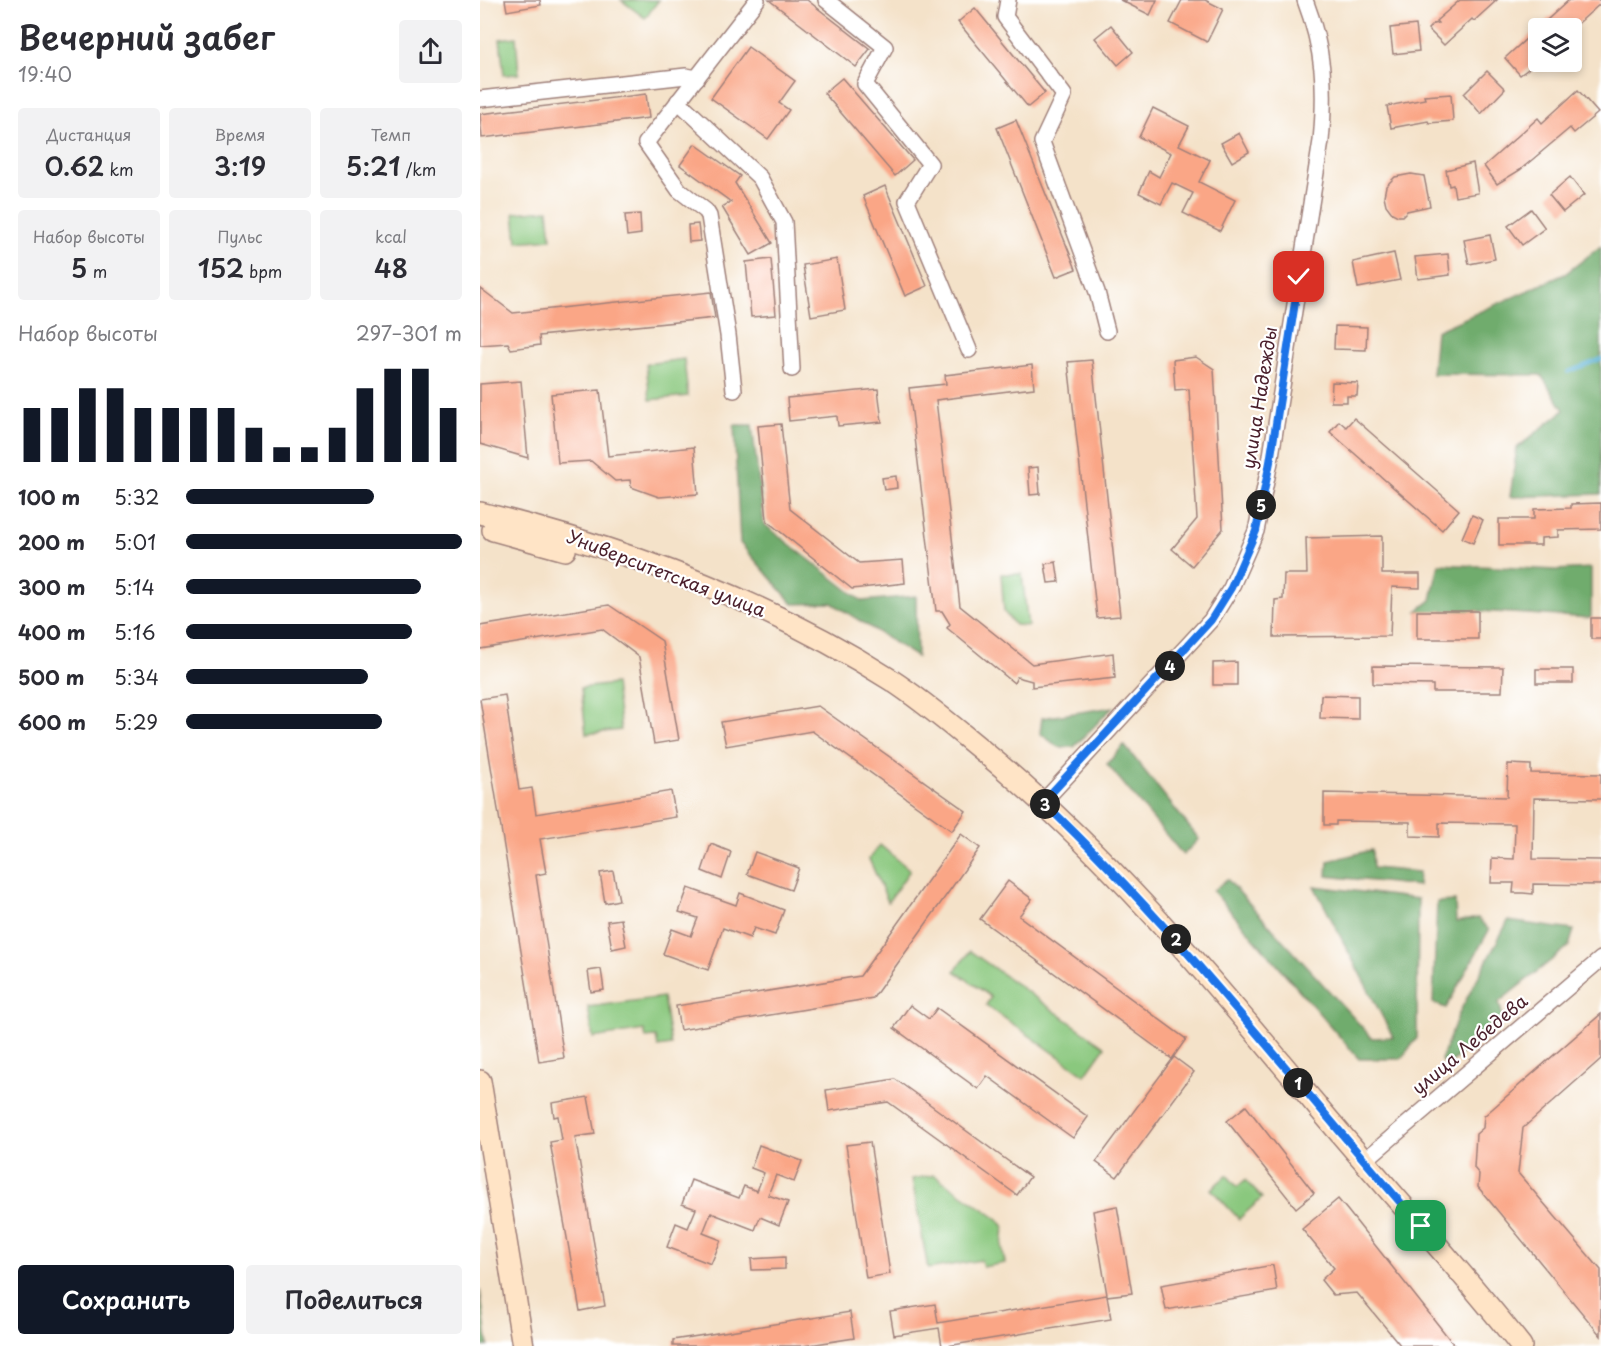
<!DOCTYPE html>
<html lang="ru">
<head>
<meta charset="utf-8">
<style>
  :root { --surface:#fff; --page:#f2f2f3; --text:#2b2b33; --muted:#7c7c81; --accent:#111827 }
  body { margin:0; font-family:"Playpen Sans",sans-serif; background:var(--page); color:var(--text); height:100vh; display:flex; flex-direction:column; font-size:22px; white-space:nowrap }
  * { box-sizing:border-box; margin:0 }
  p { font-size:20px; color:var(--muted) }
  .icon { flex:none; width:33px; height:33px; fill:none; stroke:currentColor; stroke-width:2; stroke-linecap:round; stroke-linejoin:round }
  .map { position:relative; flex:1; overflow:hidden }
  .drawer { display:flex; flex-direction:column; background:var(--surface); width:480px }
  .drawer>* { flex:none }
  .tools { position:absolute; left:1048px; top:18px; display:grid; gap:12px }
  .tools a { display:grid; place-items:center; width:54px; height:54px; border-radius:6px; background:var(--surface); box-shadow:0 3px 9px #0003; font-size:30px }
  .pin { position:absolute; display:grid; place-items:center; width:51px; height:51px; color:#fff; margin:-26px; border-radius:12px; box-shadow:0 3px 9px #0006 }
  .km { position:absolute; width:30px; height:30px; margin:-15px; border-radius:50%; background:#222; color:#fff; font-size:16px; line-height:30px; text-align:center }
  .round { display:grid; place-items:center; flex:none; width:63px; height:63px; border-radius:6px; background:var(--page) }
  .overview { display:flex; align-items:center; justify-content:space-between; height:102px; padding:0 18px }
  h1 { font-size:33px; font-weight:600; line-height:45px }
  .stats { display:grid; grid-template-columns:repeat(3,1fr); gap:9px; height:102px; padding:6px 18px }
  .stats div { display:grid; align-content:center; border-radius:6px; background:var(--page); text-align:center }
  .stats b { font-size:26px; font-weight:600 }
  .stats small { font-size:16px; font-weight:400 }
  .stats p { font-size:16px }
  .chart { height:168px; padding:12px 18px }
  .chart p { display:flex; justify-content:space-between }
  .chart svg { width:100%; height:108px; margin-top:6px; stroke:var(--accent); stroke-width:6 }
  .primary-button { display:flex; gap:12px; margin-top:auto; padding:12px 18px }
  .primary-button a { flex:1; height:69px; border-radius:6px; background:var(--accent); color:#fff; font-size:24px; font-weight:600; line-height:69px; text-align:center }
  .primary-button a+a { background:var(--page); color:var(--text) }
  ul { padding:0 18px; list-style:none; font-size:20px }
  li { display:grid; grid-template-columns:96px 72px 1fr; align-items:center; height:45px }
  li i { height:15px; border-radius:8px; background:var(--accent) }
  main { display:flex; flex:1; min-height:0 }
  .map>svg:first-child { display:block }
</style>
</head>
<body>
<main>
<section class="drawer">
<div class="overview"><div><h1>Вечерний забег</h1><p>19:40</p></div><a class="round"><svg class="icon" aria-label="share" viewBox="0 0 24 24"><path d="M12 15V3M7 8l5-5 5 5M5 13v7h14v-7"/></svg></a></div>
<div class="stats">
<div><p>Дистанция</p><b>0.62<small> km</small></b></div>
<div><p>Время</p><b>3:19</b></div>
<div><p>Темп</p><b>5:21<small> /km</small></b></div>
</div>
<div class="stats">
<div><p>Набор высоты</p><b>5<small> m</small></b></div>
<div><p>Пульс</p><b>152<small> bpm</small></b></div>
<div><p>kcal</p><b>48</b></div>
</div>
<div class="chart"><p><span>Набор высоты</span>297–301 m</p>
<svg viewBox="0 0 160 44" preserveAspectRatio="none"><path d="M5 44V22M15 44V22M25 44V14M35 44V14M45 44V22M55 44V22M65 44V22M75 44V22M85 44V30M95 44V38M105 44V38M115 44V30M125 44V14M135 44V6M145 44V6M155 44V22"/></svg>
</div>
<ul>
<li><b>100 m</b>5:32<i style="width:68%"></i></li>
<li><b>200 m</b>5:01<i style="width:100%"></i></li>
<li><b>300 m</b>5:14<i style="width:85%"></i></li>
<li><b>400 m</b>5:16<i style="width:82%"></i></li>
<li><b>500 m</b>5:34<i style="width:66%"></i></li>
<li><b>600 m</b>5:29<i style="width:71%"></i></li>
</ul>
<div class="primary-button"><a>Сохранить</a><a>Поделиться</a></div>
</section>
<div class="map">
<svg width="1121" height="1346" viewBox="0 0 1121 1346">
  <rect width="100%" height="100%" fill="#fff"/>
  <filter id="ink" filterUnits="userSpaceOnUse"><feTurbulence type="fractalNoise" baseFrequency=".0167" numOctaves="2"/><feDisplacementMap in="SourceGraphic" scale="12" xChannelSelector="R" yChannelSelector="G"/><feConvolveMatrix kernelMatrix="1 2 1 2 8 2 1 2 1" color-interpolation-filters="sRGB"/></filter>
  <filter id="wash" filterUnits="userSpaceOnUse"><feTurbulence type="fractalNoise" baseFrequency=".008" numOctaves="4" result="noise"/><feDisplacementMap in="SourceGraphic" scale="24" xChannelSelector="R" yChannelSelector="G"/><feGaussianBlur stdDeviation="1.35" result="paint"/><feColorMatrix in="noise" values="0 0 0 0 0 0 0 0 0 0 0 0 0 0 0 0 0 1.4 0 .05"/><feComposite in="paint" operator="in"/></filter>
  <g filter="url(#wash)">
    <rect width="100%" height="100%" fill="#f4e2c9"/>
    <g fill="#8ac87e" stroke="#6a7454" stroke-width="1.5">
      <polygon points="141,0 179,0 165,18"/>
      <polygon points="36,37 39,74 24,75 20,39"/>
      <polygon points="68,210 71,239 37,242 34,213"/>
      <polygon points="204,359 208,396 170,400 166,364"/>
      <polygon points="542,574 548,626 535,625 524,612 521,574"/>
      <polygon points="135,684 141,730 106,734 101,688"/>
      <polygon points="400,845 430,870 408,902 389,859"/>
      <polygon points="490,951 625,1047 605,1075 506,1005 511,997 475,971"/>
      <polygon points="183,997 191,1045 178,1047 176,1037 166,1038 164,1030 113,1038 108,1007"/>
      <polygon points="454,1175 518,1219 524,1227 522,1247 525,1263 503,1267 501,1260 448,1269 432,1179"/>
      <polygon points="747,1175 757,1187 765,1180 782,1198 759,1219 731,1189"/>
    </g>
    <g fill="#6fac6d" stroke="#5c664c" stroke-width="1.5">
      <polygon points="1121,246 1121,494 1030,497 1037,448 1084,410 1061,375 952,374 956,331 1085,274"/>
      <polygon points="254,425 272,425 284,524 382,601 436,596 437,657 352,603 313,604 260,543"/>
      <polygon points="959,564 1076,570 1111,568 1111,618 998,611 937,611 951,600"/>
      <polygon points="633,707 594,747 578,747 560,733 562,718"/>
      <polygon points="644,745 719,839 703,855 627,764"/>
      <polygon points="892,850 893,868 939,872 938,886 847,876 848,861"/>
      <polygon points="747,879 892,1038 913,1037 834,886 938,899 937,1038 921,1059 879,1059 733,891"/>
      <polygon points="975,901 976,922 998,918 1009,930 966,1008 953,1003 957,902"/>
      <polygon points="1028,921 1094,930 1089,946 1019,1002 1023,1018 967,1066 961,1060 979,1013"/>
      <polygon points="0,1290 8,1346 0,1346"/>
    </g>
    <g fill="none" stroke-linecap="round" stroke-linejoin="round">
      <polyline stroke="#57afd4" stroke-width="4" points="1088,372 1121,359"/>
    </g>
    <g id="blocks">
      <g fill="#faa686">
        <polygon points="25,0 60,0 61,5 27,11"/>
        <polygon points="289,0 327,0 390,49 376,67"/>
        <polygon points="640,0 677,0 670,15"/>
        <polygon points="702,0 725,0 743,9 727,42 690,23"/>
        <polygon points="980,0 1017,0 994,21 992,19 964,45 948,29 953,24 958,23 956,21"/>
        <polygon points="1089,0 1121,0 1121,3 1093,28 1059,28 1059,61 1040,75 1025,58"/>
        <polygon points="495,8 565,93 548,107 478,22"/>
        <polygon points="631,25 653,52 638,65 615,38"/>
        <polygon points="936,25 939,51 913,54 910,28"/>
        <polygon points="268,47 315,81 299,103 309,110 288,139 231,98"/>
        <polygon points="1007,71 1025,89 1001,114 984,94"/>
        <polygon points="362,78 433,160 415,176 344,93"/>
        <polygon points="1098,90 1118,113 1094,133 1090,128 1040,170 1017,184 1004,166 1058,118 1062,123"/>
        <polygon points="166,94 169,118 2,138 0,114"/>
        <polygon points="971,94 973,121 949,123 948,121 911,128 907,106 945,99 944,96"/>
        <polygon points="673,108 709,126 699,145 730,160 719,182 755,200 740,231 703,213 713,193 692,183 681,204 659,193 669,171 679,177 691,153 659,137"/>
        <polygon points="536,120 596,269 576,277 517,128"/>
        <polygon points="759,133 769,152 752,162 741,143"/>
        <polygon points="215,144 260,176 255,183 292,243 271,255 242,207 251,202 200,165"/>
        <polygon points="993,163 998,193 975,197 973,185 969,186 966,170"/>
        <polygon points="931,174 944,176 950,206 927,211 922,216 918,216 912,213 906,205 904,196 906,186 915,177"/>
        <polygon points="1090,177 1104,195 1083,212 1069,195"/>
        <polygon points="405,186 447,286 425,296 383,196"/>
        <polygon points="1051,209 1065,228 1042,245 1028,226"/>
        <polygon points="160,214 161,234 147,236 145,215"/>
        <polygon points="218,224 220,241 209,242 208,225"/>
        <polygon points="1010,235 1015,259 989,264 984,240"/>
        <polygon points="914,253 920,280 878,288 873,262"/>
        <polygon points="968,254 970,275 938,279 935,257"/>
        <polygon points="291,259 296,315 271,317 266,262"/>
        <polygon points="357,259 365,310 331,316 323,265"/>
        <polygon points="0,288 33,313 231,292 235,318 59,336 60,345 31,349 28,343 0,345"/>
        <polygon points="855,326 887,327 886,350 854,349"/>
        <polygon points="716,357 734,369 743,529 712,566 692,549 717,519 709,389 695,390 693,360"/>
        <polygon points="612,360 640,616 617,618 588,362"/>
        <polygon points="552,365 554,388 456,400 480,606 552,664 633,653 635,678 552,687 552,681 537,677 534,683 467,628 470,624 462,611 456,611 429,388 466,384 465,375"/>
        <polygon points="41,381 48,458 0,444 0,384"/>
        <polygon points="852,382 878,383 877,396 867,396 867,402 851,402"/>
        <polygon points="398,389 402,422 358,426 357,416 309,421 307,398"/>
        <polygon points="120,390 128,456 214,447 218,494 179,497 151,487 150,480 135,481 111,461 78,463 71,394"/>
        <polygon points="874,418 979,510 962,530 850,432 859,421 866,427"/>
        <polygon points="301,424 310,509 379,563 423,560 425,583 372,589 287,521 278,426"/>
        <polygon points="558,467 560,494 550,495 548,468"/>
        <polygon points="416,476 417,488 404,490 402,478"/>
        <polygon points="1121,503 1121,529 1078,530 1078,537 1061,538 1061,545 1019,545 1019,519 1054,519 1054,509 1091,508 1091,504"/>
        <polygon points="992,515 1003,520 993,543 982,538"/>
        <polygon points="902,536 902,574 940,574 940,588 912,587 910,636 794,637 795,600 803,599 804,574 827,574 826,538"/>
        <polygon points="576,562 579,582 568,583 565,564"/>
        <polygon points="129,605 182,641 199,740 174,744 159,657 122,629 0,649 0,626"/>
        <rect x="937" y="611" width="61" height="28"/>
        <rect x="1111" y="618" width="10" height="21"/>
        <polygon points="757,662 757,685 733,685 733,663"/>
        <polygon points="893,666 1023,667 1022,692 953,692 953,685 893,684"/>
        <rect x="1056" y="669" width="37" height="14"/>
        <polygon points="25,695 39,790 52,788 56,814 191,791 196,817 60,839 66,873 56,875 84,1058 59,1062 0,699"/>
        <polygon points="841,695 878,696 878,719 840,718"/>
        <polygon points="338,706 486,811 472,831 332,731 246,746 241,722"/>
        <polygon points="1028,764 1051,765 1051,773 1121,774 1121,799 1054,798 1053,859 1121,860 1121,885 1053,884 1053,894 1043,893 1033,893 1034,883 1011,883 1012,858 1034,859 1035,824 959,823 959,837 930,836 930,822 856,821 856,825 844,825 844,793 1027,797"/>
        <polygon points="481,834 500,848 393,998 200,1030 196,1006 380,976"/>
        <polygon points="231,844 251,852 242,879 222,871"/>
        <polygon points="275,852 319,868 311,890 267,874"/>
        <polygon points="133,871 139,900 125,903 120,873"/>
        <polygon points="528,881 552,899 539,916 706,1039 692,1059 500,919"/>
        <polygon points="208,888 256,905 260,893 304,910 295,935 274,928 270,938 243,928 228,970 183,954 192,929 211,936 218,918 199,912"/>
        <polygon points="141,919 146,946 132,949 127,921"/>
        <polygon points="121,969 124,990 111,992 108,971"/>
        <polygon points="430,1005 449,1019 457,1008 608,1117 593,1138 507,1076 498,1089 414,1028"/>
        <polygon points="1121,1014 1121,1059 1043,1128 1038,1173 1121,1270 1121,1336 998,1187 999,1174 994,1168 996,1134 1003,1128 1004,1116"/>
        <polygon points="694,1057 714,1072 637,1177 616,1162"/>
        <polygon points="415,1079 550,1177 537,1195 408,1102 349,1111 346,1090"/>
        <polygon points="108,1097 115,1134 95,1137 125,1306 100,1311 70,1142 82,1140 78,1116 74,1117 72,1103"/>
        <polygon points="766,1106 834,1193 816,1208 747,1121"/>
        <polygon points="390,1142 410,1274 386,1278 366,1145"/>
        <polygon points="279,1145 322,1161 314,1182 296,1175 288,1195 308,1202 299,1225 280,1217 275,1230 231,1213 223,1233 241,1240 231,1264 187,1247 196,1223 208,1228 216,1209 202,1204 211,1180 259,1198 264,1186 277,1191 284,1173 271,1168"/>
        <polygon points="858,1199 868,1211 975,1346 921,1346 877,1293 853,1295 841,1280 854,1268 822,1229"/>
        <polygon points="637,1206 652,1293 627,1296 631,1319 467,1346 462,1346 459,1328 414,1335 410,1311 455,1304 458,1323 627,1295 613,1211"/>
        <polygon points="305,1257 305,1269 272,1270 271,1259"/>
        <polygon points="793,1265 797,1291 686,1310 681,1285"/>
        <polygon points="370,1312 374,1338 323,1346 193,1346 193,1340"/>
      </g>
    </g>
  </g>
  <g filter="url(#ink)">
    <use href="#blocks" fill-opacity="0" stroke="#9f807a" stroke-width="1.5"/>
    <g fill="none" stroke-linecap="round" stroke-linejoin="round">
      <g stroke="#9f807a" stroke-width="18">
        <g id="street">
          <polyline points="346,0 405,47 385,84 450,164 427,201 489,350"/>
          <polyline points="528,0 525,17 584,95 562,142 617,292 627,331"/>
          <polyline points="0,99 206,76 217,78"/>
          <polyline points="198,101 280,178 304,222 312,369"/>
          <polyline points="254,390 248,335 229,216 226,211 199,190 166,143 277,0"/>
          <path d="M563,802L731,620L751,588L776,531L790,462L841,141C846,88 844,50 825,0"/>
          <polyline points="884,1161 1121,959"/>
        </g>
      </g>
      <g stroke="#9f807a" stroke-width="24">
        <g id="secondary">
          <path d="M0,513C144,548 286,600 411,680C442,700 470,724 498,747C625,850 728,975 832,1100C901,1183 974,1261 1041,1346"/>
          <polyline points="13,530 85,550"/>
          <polyline points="0,1081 43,1346"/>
        </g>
      </g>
      <use href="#street" stroke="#fff" stroke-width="15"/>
      <use href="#secondary" stroke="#ffe4c6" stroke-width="21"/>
    </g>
  </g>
  <g fill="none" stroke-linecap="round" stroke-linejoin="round" filter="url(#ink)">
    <g stroke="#fff" stroke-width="12">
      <path id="route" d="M819,277L790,462L776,531L751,588L731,620L563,802C701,933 816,1084 941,1226"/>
    </g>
    <use href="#route" stroke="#1a73e8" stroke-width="8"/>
  </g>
  <g text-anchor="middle" stroke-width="4.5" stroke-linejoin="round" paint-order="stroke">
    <g font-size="18" fill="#4a1f2b" stroke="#fff">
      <text transform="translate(780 398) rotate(-81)" y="6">улица Надежды</text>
      <text transform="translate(186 574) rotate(21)" y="6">Университетская улица</text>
      <text transform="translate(990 1045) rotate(-40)" y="6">улица Лебедева</text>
    </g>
  </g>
</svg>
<div class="tools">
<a><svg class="icon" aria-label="layers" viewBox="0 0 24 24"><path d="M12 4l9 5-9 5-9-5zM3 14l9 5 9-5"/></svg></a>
</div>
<div class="pin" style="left:941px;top:1226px;background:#1e9e55"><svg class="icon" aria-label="arrive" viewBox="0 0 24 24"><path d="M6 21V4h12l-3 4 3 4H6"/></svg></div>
<div class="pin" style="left:819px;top:277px;background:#d93025"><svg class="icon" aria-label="check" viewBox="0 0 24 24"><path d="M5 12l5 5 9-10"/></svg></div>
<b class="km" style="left:818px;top:1083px">1</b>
<b class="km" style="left:696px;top:939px">2</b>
<b class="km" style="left:565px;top:804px">3</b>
<b class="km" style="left:690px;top:666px">4</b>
<b class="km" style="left:781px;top:505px">5</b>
</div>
</main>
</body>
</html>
